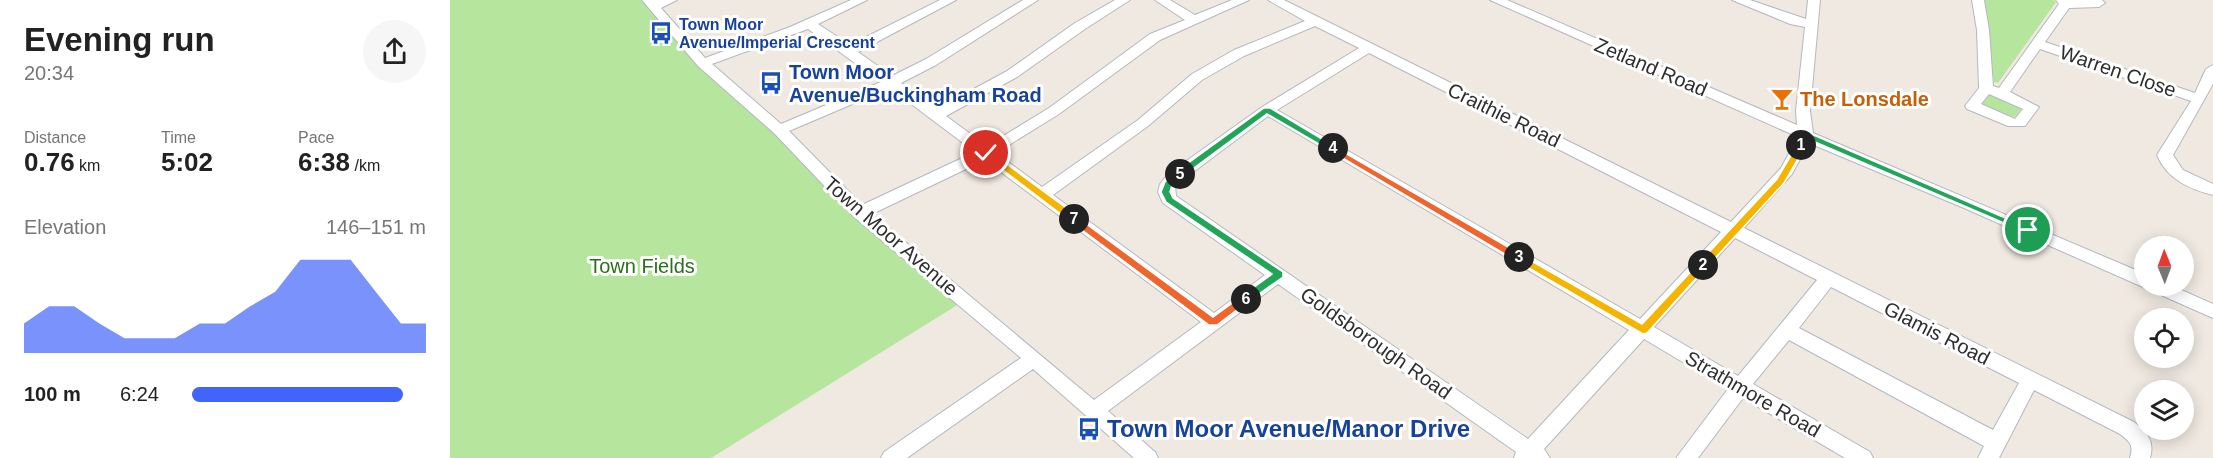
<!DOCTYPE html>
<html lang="en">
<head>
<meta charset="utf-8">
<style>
  :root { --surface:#fff; --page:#f6f6f6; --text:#222; --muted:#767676; --accent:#4264fb }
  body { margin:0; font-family:Arial,sans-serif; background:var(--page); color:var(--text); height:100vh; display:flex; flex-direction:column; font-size:22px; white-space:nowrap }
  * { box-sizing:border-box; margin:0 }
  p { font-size:20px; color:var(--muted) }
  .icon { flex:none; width:33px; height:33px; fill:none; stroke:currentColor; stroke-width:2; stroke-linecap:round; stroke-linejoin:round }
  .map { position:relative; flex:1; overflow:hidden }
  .drawer { display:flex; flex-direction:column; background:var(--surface); width:450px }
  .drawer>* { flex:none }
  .needle { width:39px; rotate:359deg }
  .fabs { position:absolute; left:1684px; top:236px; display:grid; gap:12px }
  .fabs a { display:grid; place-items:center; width:60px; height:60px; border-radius:50%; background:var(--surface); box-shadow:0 3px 15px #0003; font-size:30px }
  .pin { position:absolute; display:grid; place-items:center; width:51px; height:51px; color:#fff; margin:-26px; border:3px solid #fff; border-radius:50%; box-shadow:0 2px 6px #0007 }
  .km { position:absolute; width:30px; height:30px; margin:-15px; border-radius:50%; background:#222; color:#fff; font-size:16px; line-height:30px; text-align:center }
  .round { display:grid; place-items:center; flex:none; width:63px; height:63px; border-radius:32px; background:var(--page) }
  .head { display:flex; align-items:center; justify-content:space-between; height:102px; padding:0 24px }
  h1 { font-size:33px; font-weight:800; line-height:45px }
  .metrics { display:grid; grid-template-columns:repeat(3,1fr); gap:9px; height:102px; padding:6px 24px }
  .metrics div { display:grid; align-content:center }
  .metrics b { font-size:26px; font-weight:800 }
  .metrics small { font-size:16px; font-weight:400 }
  .metrics p { font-size:16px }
  .chart { height:168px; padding:12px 24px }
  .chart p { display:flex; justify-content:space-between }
  .chart svg { width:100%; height:108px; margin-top:6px; fill:var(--accent); opacity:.7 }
  ul { padding:0 24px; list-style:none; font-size:20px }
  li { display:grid; grid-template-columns:96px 72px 1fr; align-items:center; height:45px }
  li i { height:15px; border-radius:8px; background:var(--accent) }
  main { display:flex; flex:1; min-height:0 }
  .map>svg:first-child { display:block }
</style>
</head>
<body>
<main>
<section class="drawer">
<div class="head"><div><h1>Evening run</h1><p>20:34</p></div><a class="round"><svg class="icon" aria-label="share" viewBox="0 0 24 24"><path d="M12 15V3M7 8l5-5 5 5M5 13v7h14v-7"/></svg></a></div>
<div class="metrics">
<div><p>Distance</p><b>0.76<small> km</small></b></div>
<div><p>Time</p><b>5:02</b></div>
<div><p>Pace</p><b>6:38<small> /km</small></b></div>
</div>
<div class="chart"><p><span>Elevation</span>146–151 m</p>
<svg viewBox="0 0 160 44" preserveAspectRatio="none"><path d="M0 44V32L10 25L20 25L30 32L40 38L50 38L60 38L70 32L80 32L90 25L100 19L110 6L120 6L130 6L140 19L150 32L160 32V44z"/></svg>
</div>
<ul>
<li><b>100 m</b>6:24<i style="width:90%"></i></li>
</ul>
</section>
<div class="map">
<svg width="1763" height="458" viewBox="0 0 1763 458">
  <rect width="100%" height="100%" fill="#efe9e1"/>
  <g fill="#b6e59e">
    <polygon points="0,0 197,0 253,63 509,304 261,458 0,458"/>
    <polygon points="1532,0 1603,0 1606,2 1548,83 1544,82"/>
    <polygon points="1538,93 1573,107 1565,117 1533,108 1531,104"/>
  </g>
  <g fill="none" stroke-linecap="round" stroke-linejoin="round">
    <g stroke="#b4b7c1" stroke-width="2">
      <g id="minor">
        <path d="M192,0H227L211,8L255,58L340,27L401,0H417L368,24L400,45L490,0H506L408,52L442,76L476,59L573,0H588L486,65L451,83L487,109L557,71L625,23L665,0H680L635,29L567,77L496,116L537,146L599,108L700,34L735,20L705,0H720L745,15L782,0H799L710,40L609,114L546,153L592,187L688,120L742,74L784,50L855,21L818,0H834L1281,222L1331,168L1348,137L1040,0H1057L1347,125L1346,111L1355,27L1340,24L1282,0H1300L1356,19L1358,0H1370L1360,111L1363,133L1695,274V285H1720L1763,304V318L1514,208L1359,143L1342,174L1294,228L1684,422C1697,432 1705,441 1700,458H1680C1684,445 1680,442 1670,434L1584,390L1549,458H1528L1534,446L1339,340L1303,384L1420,452L1423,458H1395L1293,398L1248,458H1226L1278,389L1194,339L1094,449L1100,458H1064L1066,452L828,284L658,411L705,452L708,458H684L583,369L457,458H431L434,452L571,358L404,217L324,133L248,66ZM865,26L909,48L812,107L718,174L710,184L708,192L713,203L815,275L764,313L603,195L698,126L752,80L794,56ZM358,29L431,82L331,124L262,64ZM919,53L1271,232L1190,319L827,110ZM440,88L525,152L412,205L339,131ZM818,116L1179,330L1078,439L726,196L725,186L730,182ZM535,160L751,322L644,400L422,214ZM1285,238L1367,280L1288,376L1204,327ZM1381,287L1569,383L1543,430L1349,328Z"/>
        <path d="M1522,0H1534L1539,30L1543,86L1549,88L1609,4L1606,0H1652L1655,3L1649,7L1619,8L1595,42L1745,93L1756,69L1763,65V84L1723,155L1733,170L1763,184V195C1739,189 1717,179 1707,155L1741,101L1590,49L1560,92L1589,107L1575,126H1558L1517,109L1515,106L1529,88L1527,30ZM1539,94L1573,109L1565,119L1531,104Z"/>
      </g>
    </g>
    <use href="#minor" fill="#fff" fill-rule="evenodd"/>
  </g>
  <polygon fill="#22a559" stroke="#fff" stroke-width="1.5" points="1353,133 1359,133 1583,230 1582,232 1575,232 1358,139 1354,146 1348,146 1347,145"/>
  <polygon fill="#f5b400" stroke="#fff" stroke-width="1.5" points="1351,142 1356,145 1334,183 1256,268 1249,268 1249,263 1327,179 1347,145"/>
  <polygon fill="#f5b400" stroke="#fff" stroke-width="1.5" points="1069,254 1192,324 1249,263 1256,263 1258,265 1197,333 1193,334 1065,260 1065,255"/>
  <polygon fill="#f0652b" stroke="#fff" stroke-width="1.5" points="883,146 1072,255 1072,260 1065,260 879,150 878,148"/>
  <polygon fill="#22a559" stroke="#fff" stroke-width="1.5" points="814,108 820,108 887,148 879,150 817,114 733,176 726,176 726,172"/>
  <polygon fill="#22a559" stroke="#fff" stroke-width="1.5" points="726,172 734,174 722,185 720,192 723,198 833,272 833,277 799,301 792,301 792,296 822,274 716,202 711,192 715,182"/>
  <polygon fill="#f0652b" stroke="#fff" stroke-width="1.5" points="624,215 763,317 792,296 796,295 801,299 767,325 759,325 620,221 620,216"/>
  <polygon fill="#f5b400" stroke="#fff" stroke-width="1.5" points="533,151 539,151 627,216 627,221 620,221 533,155"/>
  <defs>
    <g id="bus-bare" transform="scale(1.8)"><path d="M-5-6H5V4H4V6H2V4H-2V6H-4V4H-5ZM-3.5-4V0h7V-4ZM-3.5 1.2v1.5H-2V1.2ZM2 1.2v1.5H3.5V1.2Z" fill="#1a4fb4" stroke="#fff" stroke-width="2.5" paint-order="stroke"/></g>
    <g id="bar-bare" transform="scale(1.8)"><path d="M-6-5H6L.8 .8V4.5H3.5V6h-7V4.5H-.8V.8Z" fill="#e8710a" stroke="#fff" stroke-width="2.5" paint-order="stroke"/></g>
  </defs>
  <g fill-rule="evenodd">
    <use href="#bus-bare" x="211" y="33"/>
    <use href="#bus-bare" x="321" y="83"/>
    <use href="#bar-bare" x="1332" y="99"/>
    <use href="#bus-bare" x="639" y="429"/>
  </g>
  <g text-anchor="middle" stroke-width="6" stroke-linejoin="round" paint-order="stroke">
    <g font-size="16" font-weight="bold" fill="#164399" stroke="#fff" text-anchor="start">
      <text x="229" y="30">Town Moor<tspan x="229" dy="18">Avenue/Imperial Crescent</tspan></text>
    </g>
    <g font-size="20" fill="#2e2e2e" stroke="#fff">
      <text transform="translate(1201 67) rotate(23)" y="7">Zetland Road</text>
      <text transform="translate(1668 71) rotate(19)" y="7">Warren Close</text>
      <text transform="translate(1054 115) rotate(26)" y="7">Craithie Road</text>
      <text transform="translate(441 236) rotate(41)" y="7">Town Moor Avenue</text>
      <text transform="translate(1487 333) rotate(27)" y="7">Glamis Road</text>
      <text transform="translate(926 343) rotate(35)" y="7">Goldsborough Road</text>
      <text transform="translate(1303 394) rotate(30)" y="7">Strathmore Road</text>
    </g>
    <g font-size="20" font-weight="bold" fill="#164399" stroke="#fff" text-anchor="start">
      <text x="339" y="79">Town Moor<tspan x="339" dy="23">Avenue/Buckingham Road</tspan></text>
    </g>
    <g font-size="20" font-weight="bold" fill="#c56008" stroke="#fff" text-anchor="start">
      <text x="1350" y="106">The Lonsdale</text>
    </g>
    <g font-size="20" fill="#2c6e1b" stroke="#fff">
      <text x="192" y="273">Town Fields</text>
    </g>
    <g font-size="24" font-weight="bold" fill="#164399" stroke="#fff" text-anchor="start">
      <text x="657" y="437">Town Moor Avenue/Manor Drive</text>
    </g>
  </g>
</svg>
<div class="fabs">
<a><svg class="needle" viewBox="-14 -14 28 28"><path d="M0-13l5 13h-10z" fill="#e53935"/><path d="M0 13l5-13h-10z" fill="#767676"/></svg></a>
<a><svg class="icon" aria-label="locate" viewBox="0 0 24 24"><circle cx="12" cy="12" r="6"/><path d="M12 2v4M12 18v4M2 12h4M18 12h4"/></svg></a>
<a><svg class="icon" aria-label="layers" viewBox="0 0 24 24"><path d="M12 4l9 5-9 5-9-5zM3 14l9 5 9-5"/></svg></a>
</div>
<div class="pin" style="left:1578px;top:230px;background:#1e9e55"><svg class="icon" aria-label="arrive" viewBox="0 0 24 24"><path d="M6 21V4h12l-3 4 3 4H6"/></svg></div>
<div class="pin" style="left:536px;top:153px;background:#d93025"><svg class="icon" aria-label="check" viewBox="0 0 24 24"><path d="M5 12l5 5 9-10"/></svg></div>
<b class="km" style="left:1351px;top:145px">1</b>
<b class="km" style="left:1253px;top:265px">2</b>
<b class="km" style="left:1069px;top:257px">3</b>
<b class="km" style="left:883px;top:148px">4</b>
<b class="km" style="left:730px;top:174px">5</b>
<b class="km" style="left:796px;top:299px">6</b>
<b class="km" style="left:624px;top:219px">7</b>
</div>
</main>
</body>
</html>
